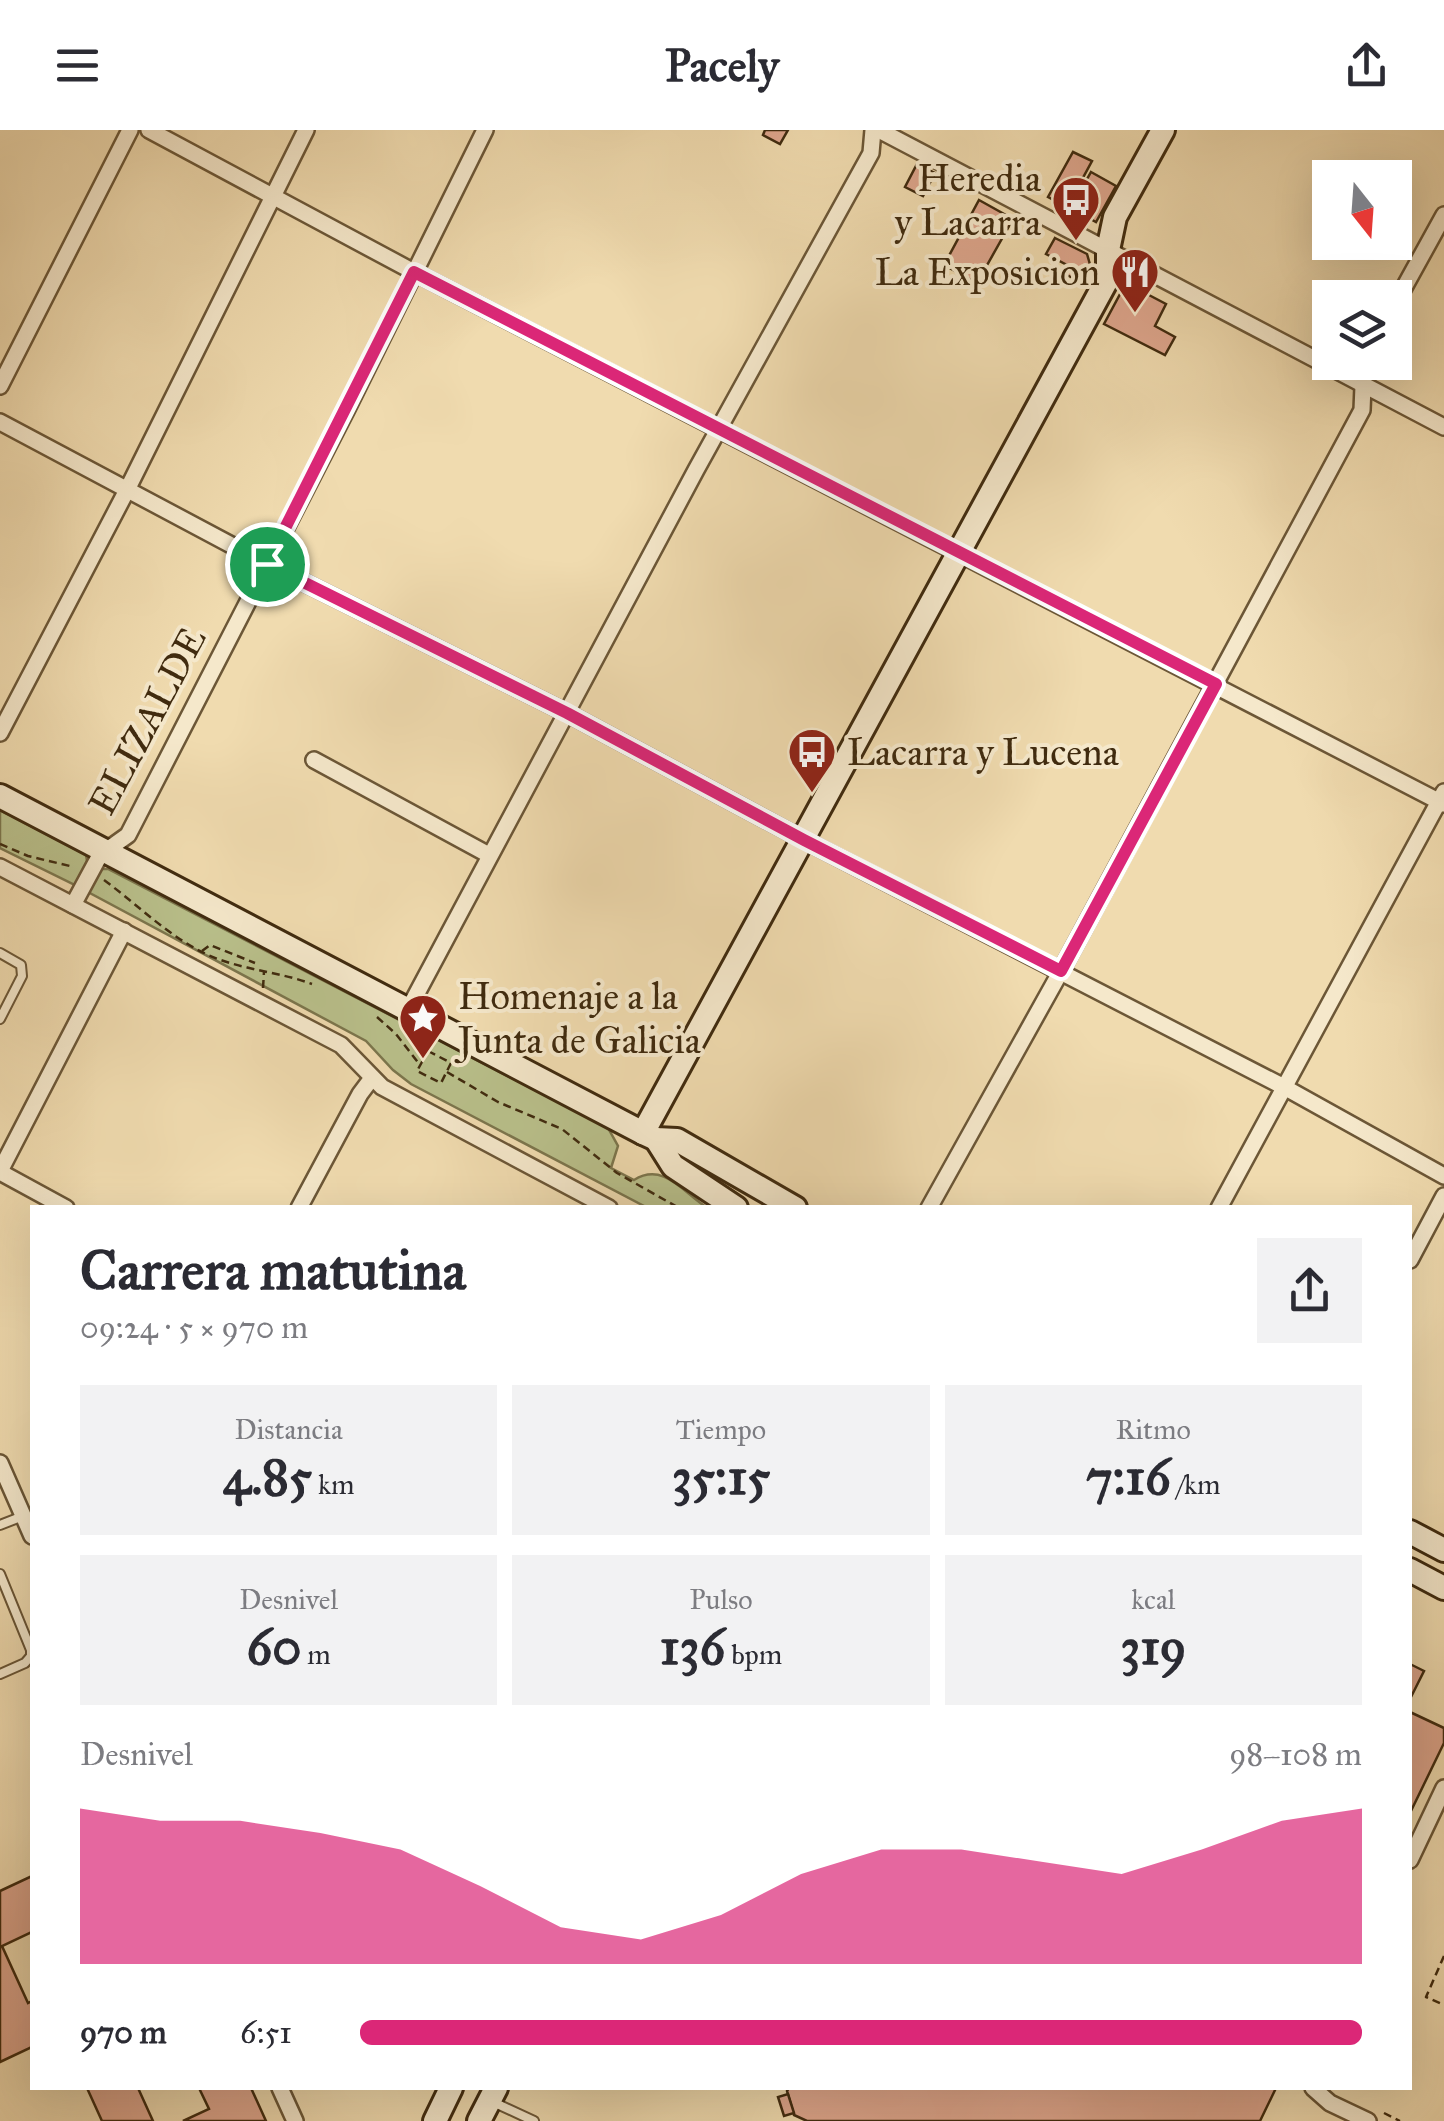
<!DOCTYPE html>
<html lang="es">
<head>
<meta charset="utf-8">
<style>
  :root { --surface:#fff; --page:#f2f2f3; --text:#2b2b33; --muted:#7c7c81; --accent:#db2777 }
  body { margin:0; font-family:"IM FELL Great Primer",serif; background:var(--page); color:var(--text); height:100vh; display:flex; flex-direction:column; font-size:38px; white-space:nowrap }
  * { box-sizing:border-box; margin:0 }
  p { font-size:32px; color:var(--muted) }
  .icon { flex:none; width:55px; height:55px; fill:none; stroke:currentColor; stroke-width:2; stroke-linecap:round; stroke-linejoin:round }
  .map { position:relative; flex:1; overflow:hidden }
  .panel { position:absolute; left:30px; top:1075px; width:1382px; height:885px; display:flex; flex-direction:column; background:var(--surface); border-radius:0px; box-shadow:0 10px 40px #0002 }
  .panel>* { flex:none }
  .needle { width:65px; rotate:163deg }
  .tools { position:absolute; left:1312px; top:30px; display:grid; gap:20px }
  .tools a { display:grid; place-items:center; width:100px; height:100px; border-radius:0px; background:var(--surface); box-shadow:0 10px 40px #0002; font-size:50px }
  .pin { position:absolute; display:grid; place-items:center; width:85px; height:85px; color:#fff; margin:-42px; border:5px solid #fff; border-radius:50%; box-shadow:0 2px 10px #0007 }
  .round { display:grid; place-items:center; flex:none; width:105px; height:105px; border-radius:0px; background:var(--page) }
  .summary { display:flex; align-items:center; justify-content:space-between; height:170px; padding:0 50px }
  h1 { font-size:55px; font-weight:800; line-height:75px }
  .metrics { display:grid; grid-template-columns:repeat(3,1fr); gap:15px; height:170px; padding:10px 50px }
  .metrics div { display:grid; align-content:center; border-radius:0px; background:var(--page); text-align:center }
  .metrics b { font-size:50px; font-weight:800 }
  .metrics small { font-size:28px; font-weight:400 }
  .metrics p { font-size:28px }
  .chart { height:280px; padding:20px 50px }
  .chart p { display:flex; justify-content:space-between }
  .chart svg { width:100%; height:180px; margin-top:10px; fill:var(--accent); opacity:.7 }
  ul { padding:0 50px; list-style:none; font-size:32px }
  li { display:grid; grid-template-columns:160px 120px 1fr; align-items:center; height:75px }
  li i { height:25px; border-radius:12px; background:var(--accent) }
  header { display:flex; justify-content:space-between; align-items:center; height:130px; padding:0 50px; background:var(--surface); font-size:45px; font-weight:800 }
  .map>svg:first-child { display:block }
</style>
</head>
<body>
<header><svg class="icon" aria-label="menu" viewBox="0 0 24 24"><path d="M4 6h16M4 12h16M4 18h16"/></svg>Pacely<svg class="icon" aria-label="share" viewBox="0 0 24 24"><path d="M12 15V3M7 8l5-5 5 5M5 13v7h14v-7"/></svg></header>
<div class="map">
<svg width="1444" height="1991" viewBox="0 0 1444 1991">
  <rect width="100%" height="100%" fill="#f0dbaf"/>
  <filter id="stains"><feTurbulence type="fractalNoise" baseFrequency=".002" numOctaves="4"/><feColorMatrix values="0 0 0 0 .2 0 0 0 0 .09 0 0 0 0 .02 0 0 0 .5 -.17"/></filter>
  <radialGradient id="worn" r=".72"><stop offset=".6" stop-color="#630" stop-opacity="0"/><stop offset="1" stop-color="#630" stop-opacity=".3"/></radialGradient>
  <g fill="#b9c08b" stroke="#7c764d" stroke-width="2.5">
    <polygon points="0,680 86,725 87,731 75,755 0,718"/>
    <path d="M100,739H108L608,998L618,1016L611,1038L634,1050C663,1032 682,1061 706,1077H646L411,954L393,940L366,911L88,762Z"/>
  </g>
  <g fill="#dea68d" stroke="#402b0f" stroke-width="2.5">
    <polygon points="765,0 788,0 780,14 763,5"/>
    <polygon points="1073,22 1092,31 1067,77 1048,67"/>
    <polygon points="917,34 935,43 923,66 905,57"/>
    <polygon points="1091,42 1116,56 1096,92 1071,78"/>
    <polygon points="979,70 1013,89 977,153 944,135"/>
    <polygon points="1055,108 1087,124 1091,138 1083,153 1063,143 1067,135 1046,124"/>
    <polygon points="1126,153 1166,174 1155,196 1175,207 1165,225 1104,194"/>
    <polygon points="1410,1534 1424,1541 1410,1569"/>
    <polygon points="1410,1582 1444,1598 1444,1613 1410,1683"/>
    <polygon points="32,1746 32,1802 2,1816 28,1873 32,1871 32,1917 0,1932 0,1761"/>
    <polygon points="87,1958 138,1958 153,1991 102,1991"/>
    <polygon points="199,1958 251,1958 266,1991 183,1991 209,1979"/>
    <polygon points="789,1958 1276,1958 1260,1991 807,1991 794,1985 787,1961"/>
    <polygon points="788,1964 794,1983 784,1986 778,1967"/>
  </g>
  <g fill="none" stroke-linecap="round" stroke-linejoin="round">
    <g stroke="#6c5737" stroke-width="12">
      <g id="lane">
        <polyline points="0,823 21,835 22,846 0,889"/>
        <polyline points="0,1395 23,1386"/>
        <polyline points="0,1444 31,1520 31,1526 25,1533 0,1544"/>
        <polyline points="493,1972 534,1991"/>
      </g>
    </g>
    <g stroke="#6c5737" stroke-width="20">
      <g id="street">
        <polyline points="149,0 414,142 1444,674"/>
        <polyline points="879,0 1444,297"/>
        <polyline points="1395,174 1444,85"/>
        <polyline points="0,256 130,0"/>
        <polyline points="0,292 267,434 567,583 804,710 1284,957 1444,1046"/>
        <polyline points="0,603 127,360 306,0"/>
        <polyline points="314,630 489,725"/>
        <polyline points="0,737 341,915 382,957 609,1078"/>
        <polyline points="73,775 100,725 128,705 347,279 485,0"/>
        <polyline points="408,880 696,340 871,23 873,0"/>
        <polyline points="0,1041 124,801"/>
        <polyline points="0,1042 66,1078"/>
        <polyline points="299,1078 360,964 372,948"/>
        <polyline points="929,1078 1061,841 1362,280 1364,232"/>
        <polyline points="1219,1078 1444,662"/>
        <polyline points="1410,1130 1444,1066"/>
        <polyline points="0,1333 32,1406"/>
        <polyline points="1410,1730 1444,1658"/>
        <polyline points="280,1958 295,1991"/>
        <polyline points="1313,1958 1330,1973 1368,1991"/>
      </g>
    </g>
    <g stroke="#402b0f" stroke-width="28">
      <g id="secondary">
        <polyline points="0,666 643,1003 656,1009 677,1010 795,1078"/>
        <polyline points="643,1003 1108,148 1108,120 1115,87 1163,0"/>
        <polyline points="656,1009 673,1036 736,1078"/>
        <polyline points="1410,1402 1444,1420"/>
        <polyline points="1410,1440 1444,1458"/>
        <polyline points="435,1991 451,1958"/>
        <polyline points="479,1991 496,1958"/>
      </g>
    </g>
    <g stroke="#402b0f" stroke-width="2.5" stroke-dasharray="8 5" stroke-linecap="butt">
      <polyline points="0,714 28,726 74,737"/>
      <path d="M104,750C138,775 168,806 206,824C240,840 277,841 312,854"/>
      <polyline points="202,821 210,815 255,833"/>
      <polyline points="263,858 264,842"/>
      <polyline points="377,887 396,904 420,935"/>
      <polygon points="428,921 451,933 441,953 417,941"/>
      <polyline points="447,942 498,972 562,999 617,1043 679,1078"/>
      <polyline points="1444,1826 1426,1867 1444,1875"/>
      <polyline points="1384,1983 1400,1991"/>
    </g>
    <use href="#lane" stroke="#f5e8cb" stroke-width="8"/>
    <use href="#street" stroke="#f5e8cb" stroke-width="15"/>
    <use href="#secondary" stroke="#f5e8cb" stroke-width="22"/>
  </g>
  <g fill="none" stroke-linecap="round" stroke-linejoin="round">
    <g stroke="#fff" stroke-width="20">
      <polygon id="route" points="414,142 1216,554 1061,841 804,710 567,583 267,434"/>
    </g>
    <use href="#route" stroke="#db2777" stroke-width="12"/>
  </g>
  <defs>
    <g id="bus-pin" transform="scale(2.5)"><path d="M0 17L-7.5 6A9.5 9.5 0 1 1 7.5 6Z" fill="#8f2418" stroke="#f5e8cb"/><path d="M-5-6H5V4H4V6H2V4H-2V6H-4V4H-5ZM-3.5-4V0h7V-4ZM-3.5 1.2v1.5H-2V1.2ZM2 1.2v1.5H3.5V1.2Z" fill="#fff"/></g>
    <g id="restaurant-pin" transform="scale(2.5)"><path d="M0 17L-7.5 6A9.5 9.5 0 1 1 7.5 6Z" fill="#8f2418" stroke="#f5e8cb"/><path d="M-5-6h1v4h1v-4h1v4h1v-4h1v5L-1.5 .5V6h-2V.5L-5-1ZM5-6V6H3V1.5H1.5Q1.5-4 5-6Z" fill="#fff"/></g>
    <g id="sight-pin" transform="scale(2.5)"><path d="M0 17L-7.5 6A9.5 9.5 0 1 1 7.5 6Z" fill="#8f2418" stroke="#f5e8cb"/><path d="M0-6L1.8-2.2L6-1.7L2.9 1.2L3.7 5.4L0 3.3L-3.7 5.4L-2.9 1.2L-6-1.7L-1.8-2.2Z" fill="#fff"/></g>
  </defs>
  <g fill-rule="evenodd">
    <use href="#bus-pin" x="1076" y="70"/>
    <use href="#restaurant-pin" x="1135" y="142"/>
    <use href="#bus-pin" x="812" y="622"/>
    <use href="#sight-pin" x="423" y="888"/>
  </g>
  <g text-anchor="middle" stroke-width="8" stroke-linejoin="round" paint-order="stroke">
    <g font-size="38" fill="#402b0f" stroke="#f5e8cb" text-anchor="end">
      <text x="1041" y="61">Heredia<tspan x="1041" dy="44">y Lacarra</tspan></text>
      <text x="1100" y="155">La Exposicion</text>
      <text x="847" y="635" text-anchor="start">Lacarra y Lucena</text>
      <text x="458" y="879" text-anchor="start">Homenaje a la<tspan x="458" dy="44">Junta de Galicia</tspan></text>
    </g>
    <g font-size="38" fill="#402b0f" stroke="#f5e8cb">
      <text transform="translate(147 591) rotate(-62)" y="13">ELIZALDE</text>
    </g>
  </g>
  <rect width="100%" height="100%" filter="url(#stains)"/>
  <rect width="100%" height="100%" fill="url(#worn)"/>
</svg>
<div class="tools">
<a><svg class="needle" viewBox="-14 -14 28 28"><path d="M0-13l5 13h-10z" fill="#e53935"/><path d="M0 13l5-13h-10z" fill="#7c7c81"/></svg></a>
<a><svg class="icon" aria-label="layers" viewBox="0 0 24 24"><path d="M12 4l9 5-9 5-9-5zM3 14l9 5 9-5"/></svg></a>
</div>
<div class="pin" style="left:267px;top:434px;background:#1e9e55"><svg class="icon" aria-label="arrive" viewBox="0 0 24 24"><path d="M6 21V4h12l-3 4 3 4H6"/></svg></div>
<section class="panel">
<div class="summary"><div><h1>Carrera matutina</h1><p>09:24 · 5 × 970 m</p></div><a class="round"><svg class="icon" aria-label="share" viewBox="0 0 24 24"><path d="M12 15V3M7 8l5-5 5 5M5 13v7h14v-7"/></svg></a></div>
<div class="metrics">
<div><p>Distancia</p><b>4.85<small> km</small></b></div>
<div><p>Tiempo</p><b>35:15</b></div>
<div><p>Ritmo</p><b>7:16<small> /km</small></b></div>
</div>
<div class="metrics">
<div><p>Desnivel</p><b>60<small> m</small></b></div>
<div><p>Pulso</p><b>136<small> bpm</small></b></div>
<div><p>kcal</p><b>319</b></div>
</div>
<div class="chart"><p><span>Desnivel</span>98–108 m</p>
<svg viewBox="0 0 160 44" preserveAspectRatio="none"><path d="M0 44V6L10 9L20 9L30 12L40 16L50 25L60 35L70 38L80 32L90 22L100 16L110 16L120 19L130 22L140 16L150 9L160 6V44z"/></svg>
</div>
<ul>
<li><b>970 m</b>6:51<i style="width:100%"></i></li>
</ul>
</section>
</div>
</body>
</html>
